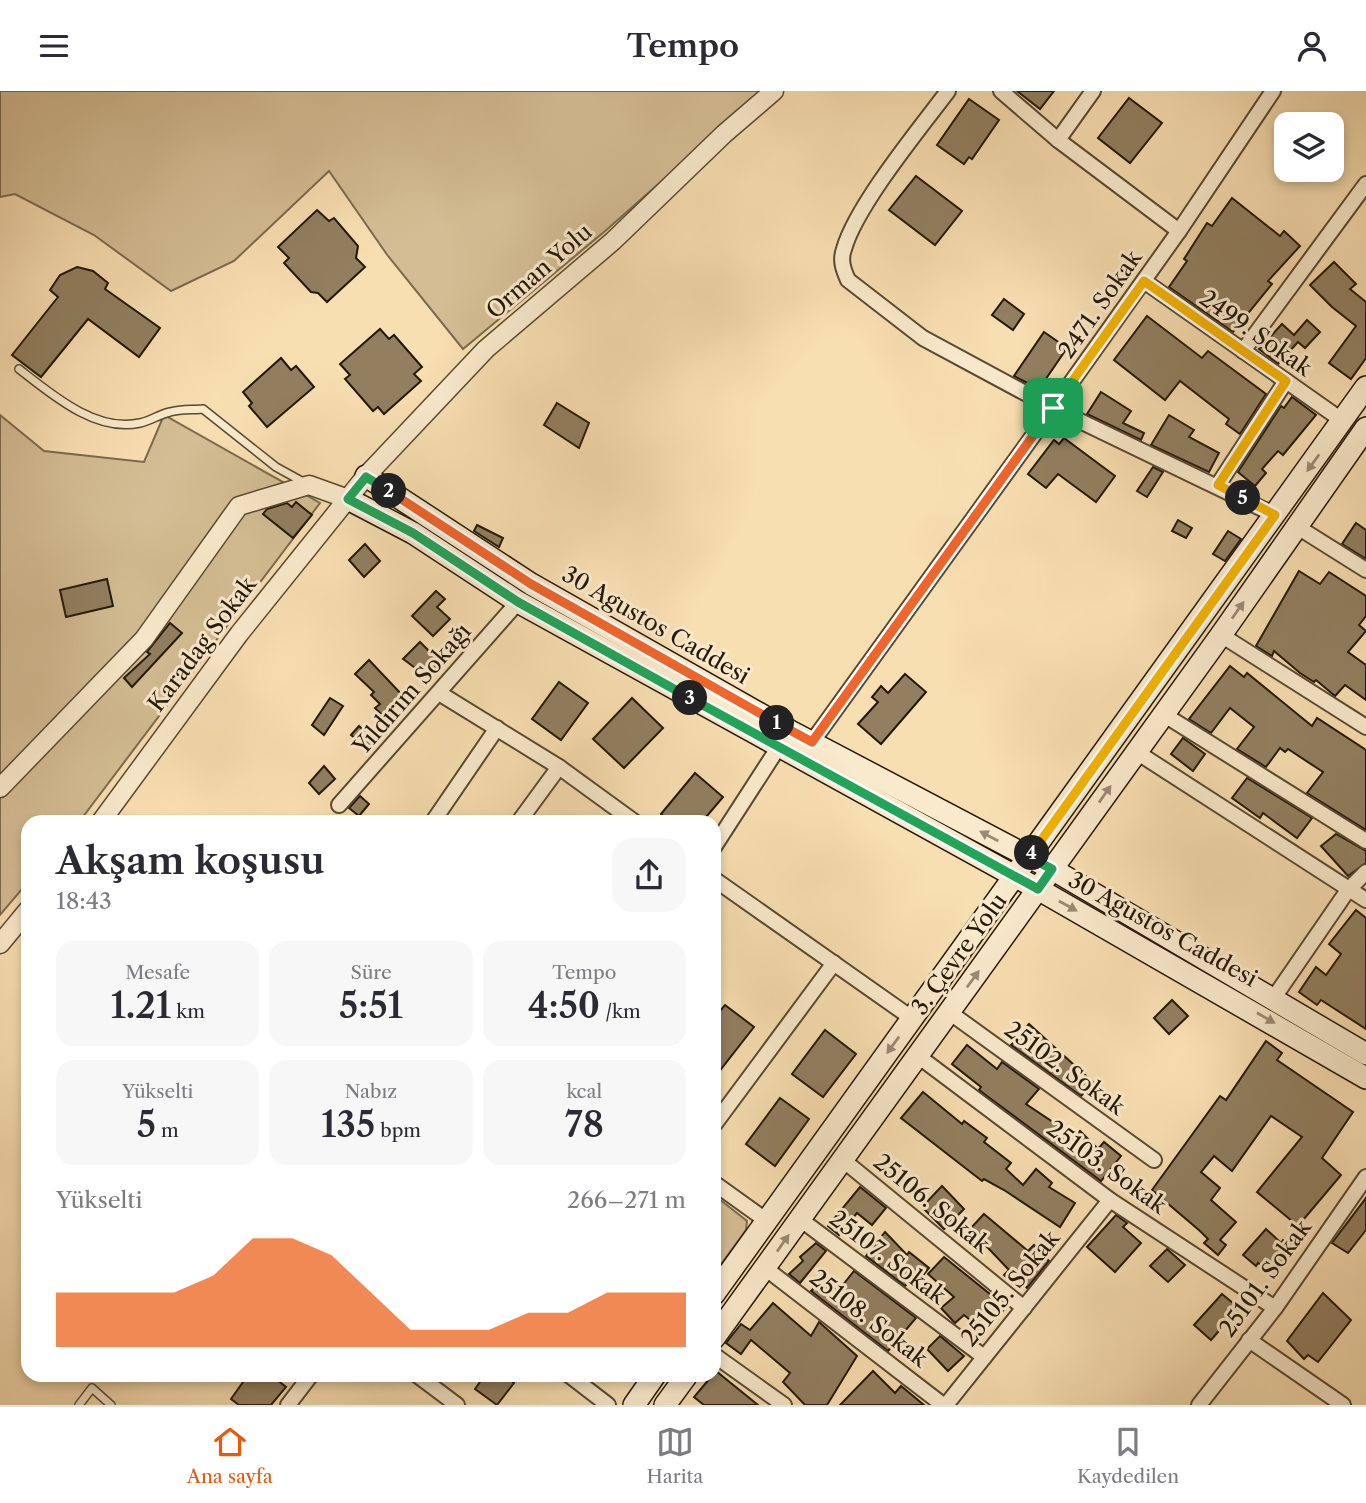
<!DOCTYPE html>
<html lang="tr">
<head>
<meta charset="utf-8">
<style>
  :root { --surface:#fff; --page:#f7f7f7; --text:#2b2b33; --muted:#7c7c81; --line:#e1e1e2; --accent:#ea580c }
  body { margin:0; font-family:"Libre Caslon Text",serif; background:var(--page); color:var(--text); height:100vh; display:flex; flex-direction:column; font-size:26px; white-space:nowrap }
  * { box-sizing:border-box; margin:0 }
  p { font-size:23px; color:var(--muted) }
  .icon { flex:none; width:38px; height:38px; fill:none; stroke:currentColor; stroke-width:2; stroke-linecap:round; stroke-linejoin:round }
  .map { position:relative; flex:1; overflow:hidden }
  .drawer { position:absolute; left:21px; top:724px; width:700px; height:567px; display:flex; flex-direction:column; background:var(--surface); border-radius:21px; box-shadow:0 4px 10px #0003 }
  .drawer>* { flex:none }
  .buttons { position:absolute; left:1274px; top:21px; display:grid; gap:14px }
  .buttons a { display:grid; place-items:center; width:70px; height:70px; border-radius:14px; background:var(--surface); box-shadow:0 4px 10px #0003; font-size:35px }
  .pin { position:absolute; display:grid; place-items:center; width:60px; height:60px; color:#fff; margin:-30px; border-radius:14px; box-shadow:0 4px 10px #0006 }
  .km { position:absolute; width:35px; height:35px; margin:-18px; border-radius:50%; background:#222; color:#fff; font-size:19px; line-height:35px; text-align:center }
  .round { display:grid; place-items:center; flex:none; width:74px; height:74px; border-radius:21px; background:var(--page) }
  .head { display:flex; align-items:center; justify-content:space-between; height:119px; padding:0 35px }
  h1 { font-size:38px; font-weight:600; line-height:52px }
  .metrics { display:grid; grid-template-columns:repeat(3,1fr); gap:10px; height:119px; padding:7px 35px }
  .metrics div { display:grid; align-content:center; border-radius:18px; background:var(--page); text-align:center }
  .metrics b { font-size:35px; font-weight:600 }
  .metrics small { font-size:19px; font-weight:400 }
  .metrics p { font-size:19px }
  .chart { height:196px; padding:14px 35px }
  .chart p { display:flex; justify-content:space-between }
  .chart svg { width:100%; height:126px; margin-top:7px; fill:var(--accent); opacity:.7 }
  header { display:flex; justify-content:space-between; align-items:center; height:91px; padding:0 35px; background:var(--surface); font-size:32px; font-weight:600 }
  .tab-bar { display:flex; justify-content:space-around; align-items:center; height:98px; border-top:2px solid var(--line); background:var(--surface); font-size:19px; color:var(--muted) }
  .tab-bar a { display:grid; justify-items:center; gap:4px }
  .tab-bar .on { color:var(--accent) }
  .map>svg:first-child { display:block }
</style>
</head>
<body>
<header><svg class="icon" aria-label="menu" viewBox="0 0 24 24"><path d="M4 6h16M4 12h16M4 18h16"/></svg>Tempo<svg class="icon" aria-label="person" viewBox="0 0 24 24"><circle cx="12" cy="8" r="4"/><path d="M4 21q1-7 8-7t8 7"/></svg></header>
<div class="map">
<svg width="1366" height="1314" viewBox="0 0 1366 1314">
  <rect width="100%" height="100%" fill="#f8dfb1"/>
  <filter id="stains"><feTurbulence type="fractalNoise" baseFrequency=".00286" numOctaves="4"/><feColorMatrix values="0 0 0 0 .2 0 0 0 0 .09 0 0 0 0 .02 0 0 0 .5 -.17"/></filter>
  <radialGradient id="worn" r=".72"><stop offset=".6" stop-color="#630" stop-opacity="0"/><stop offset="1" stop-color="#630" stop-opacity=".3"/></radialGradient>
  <g fill="#d4bd94" stroke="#7c6a4e" stroke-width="2">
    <polygon points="0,0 764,0 604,141 463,258 388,165 329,80 234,170 171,200 94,144 15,103 0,106"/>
    <polygon points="0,324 44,360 144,371 164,324 320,412 79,731 28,732 28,791 0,824"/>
    <polygon points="714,1104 747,1130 746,1139 714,1183"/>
  </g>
  <g fill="#927f60" stroke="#231708" stroke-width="2">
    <polygon points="1017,0 1054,0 1040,18"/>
    <polygon points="1129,7 1162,32 1130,72 1098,47"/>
    <polygon points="969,8 999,29 972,68 969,66 964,73 937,54"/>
    <polygon points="916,85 962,120 935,154 889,119"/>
    <polygon points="1232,107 1280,145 1284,140 1300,155 1268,190 1272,193 1233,241 1169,196 1187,170 1184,168 1207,132 1212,135"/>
    <polygon points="317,119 329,130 334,127 358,155 356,167 365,176 327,211 318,202 311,201 284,172 289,167 278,156"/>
    <polygon points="1334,171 1356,193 1350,198 1366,211 1366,267 1351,288 1329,272 1356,235 1332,216 1310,194"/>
    <polygon points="77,176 93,180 108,192 105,198 160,237 139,266 88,228 41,286 12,264 58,206 50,199 60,184"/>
    <polygon points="1004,208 1024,223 1013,239 992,224"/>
    <polygon points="1147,225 1202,267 1208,260 1266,303 1240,343 1226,333 1229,328 1180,290 1165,309 1114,269"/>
    <polygon points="1307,229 1320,241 1305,257 1298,251 1278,273 1259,258 1282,233 1294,244"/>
    <polygon points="380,238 389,248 394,244 422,276 414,283 421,290 384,323 378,316 373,320 345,288 350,284 340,273"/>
    <polygon points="1044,241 1067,257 1039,298 1014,285"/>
    <polygon points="281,267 291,279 296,275 314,296 267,336 249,315 252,312 243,301"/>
    <polygon points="1101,301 1131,320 1123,332 1144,342 1141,349 1087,323"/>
    <polygon points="1292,306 1316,324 1283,364 1278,360 1262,378 1266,382 1255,395 1238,381 1281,315 1284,317"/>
    <polygon points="557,312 589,332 579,357 544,334"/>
    <polygon points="1169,324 1194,339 1189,346 1219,362 1209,381 1151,354"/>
    <polygon points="1064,347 1115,385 1096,411 1058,383 1046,397 1028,383 1054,349 1059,353"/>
    <polygon points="1153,376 1163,381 1147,406 1137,400"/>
    <polygon points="296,411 312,424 293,447 263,423 267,418 287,412 292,416"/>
    <polygon points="1178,429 1192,437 1186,447 1172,440"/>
    <polygon points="1356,432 1366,439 1366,468 1342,453"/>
    <polygon points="477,434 503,447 499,456 474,440"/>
    <polygon points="1228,440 1241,448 1225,470 1213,463"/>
    <polygon points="365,453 380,470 364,486 349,469"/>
    <polygon points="1299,480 1320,493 1329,481 1366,505 1366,525 1359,534 1366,540 1348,561 1366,574 1366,609 1345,594 1335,605 1316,589 1314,591 1300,582 1274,560 1272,565 1256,555"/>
    <polygon points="107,488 113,515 66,526 60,499"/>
    <polygon points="436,500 445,508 437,516 450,528 433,545 412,525"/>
    <polygon points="170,532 182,542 132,596 124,587 150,563 147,561"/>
    <polygon points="420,551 440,571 426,585 403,568"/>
    <polygon points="369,569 405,607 385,627 375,617 380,613 371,604 374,601 355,583"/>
    <polygon points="1230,575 1244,586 1247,582 1312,635 1317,627 1366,659 1366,739 1307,702 1323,681 1288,658 1285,661 1280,657 1266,676 1237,658 1254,636 1230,617 1211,642 1189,628"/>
    <polygon points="905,583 926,601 881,653 858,633 878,611 872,606 881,595 888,602"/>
    <polygon points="559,591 588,612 561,649 532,628"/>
    <polygon points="330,607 343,615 324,644 312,634"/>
    <polygon points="632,607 663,637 624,677 593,648"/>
    <polygon points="359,635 375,650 368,658 351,644"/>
    <polygon points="1183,647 1205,663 1193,680 1171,663"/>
    <polygon points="324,675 335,688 319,703 309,692"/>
    <polygon points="695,682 723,706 701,732 671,732 661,723"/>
    <polygon points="1247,687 1312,727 1297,747 1263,722 1260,727 1232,707"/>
    <polygon points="360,705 369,713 359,725 349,717"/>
    <polygon points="1336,743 1366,760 1366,772 1348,785 1321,755"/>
    <polygon points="1356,819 1366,827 1366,938 1321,909 1317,914 1299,901 1316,876 1326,884 1341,863 1329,853"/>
    <polygon points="1172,909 1188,925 1169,943 1154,927"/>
    <polygon points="725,914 754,936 714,987 714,927"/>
    <polygon points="1029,933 1094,992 1081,1005 1011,954"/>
    <polygon points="825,939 856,963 823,1006 792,983"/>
    <polygon points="1266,950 1282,962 1277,969 1353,1021 1322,1067 1341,1084 1298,1135 1257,1101 1302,1046 1271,1025 1232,1080 1214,1065 1201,1081 1220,1097 1211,1109 1236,1131 1220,1149 1226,1154 1218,1164 1204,1152 1208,1148 1200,1140 1152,1099 1220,1005 1226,1009"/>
    <polygon points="967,954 997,978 1002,971 1039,998 1026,1013 1056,1033 1058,1030 1076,1044 1080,1040 1098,1058 1104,1051 1121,1065 1101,1090 979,999 981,996 952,973"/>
    <polygon points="923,1001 962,1033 964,1030 987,1047 984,1051 1011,1072 1006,1078 1023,1094 1036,1078 1052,1092 1049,1096 1075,1112 1060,1136 1004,1099 984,1088 982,1090 901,1027"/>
    <polygon points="780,1007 809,1028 775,1075 746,1053"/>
    <polygon points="942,1095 964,1118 944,1138 922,1116"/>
    <polygon points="860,1096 886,1117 872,1134 857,1122 839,1144 828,1135"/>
    <polygon points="1366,1107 1366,1139 1348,1162 1332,1152"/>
    <polygon points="984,1123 1028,1160 1034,1154 1049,1170 1027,1197 1021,1190 1016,1195 1004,1184 1009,1179 970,1138"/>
    <polygon points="1116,1124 1127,1132 1123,1136 1141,1152 1115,1181 1087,1156"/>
    <polygon points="1266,1138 1281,1152 1283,1149 1294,1156 1276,1184 1258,1172 1256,1175 1243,1164"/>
    <polygon points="885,1141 907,1164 909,1161 929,1177 916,1193 910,1189 905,1195 866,1165"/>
    <polygon points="816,1152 826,1160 800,1192 789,1183 803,1170 800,1166"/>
    <polygon points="1167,1158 1185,1174 1168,1191 1150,1175"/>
    <polygon points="944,1166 1006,1216 985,1241 964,1224 955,1232 941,1217 954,1206 928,1183"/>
    <polygon points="854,1180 916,1227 888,1260 811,1200 823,1189 838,1200"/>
    <polygon points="1323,1202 1351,1229 1318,1271 1308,1264 1304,1268 1287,1250"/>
    <polygon points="1222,1203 1239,1217 1211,1249 1194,1234"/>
    <polygon points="773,1212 811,1245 819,1231 857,1265 827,1314 805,1314 783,1291 790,1282 751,1249 741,1263 726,1252 741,1233 750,1239"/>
    <polygon points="940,1245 964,1265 948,1280 927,1258"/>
    <polygon points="716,1280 758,1314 704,1314 694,1306"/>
    <polygon points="873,1280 895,1302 901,1295 924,1314 840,1314"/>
    <polygon points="248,1284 271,1284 286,1296 271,1314 239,1314 231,1308"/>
    <polygon points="485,1284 505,1284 514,1292 497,1314 475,1298"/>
  </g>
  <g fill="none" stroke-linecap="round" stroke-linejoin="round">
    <g stroke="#584932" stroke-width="10">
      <g id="service">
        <path d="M19,278C51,303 96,342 140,332C150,330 160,323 170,321C180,318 192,319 203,318L276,376L305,392"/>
        <polyline points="79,1314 92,1297 111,1314"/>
      </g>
    </g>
    <g stroke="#584932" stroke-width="18">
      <g id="minor">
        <polyline points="1001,0 1058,49 1179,140"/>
        <polyline points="1273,0 1179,140 1053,317 1275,424"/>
        <polyline points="1058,49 1093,0"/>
        <polyline points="1144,190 1343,330"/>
        <polyline points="1243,260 1366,93"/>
        <polyline points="1218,394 1286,290"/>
        <polyline points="1296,435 1366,479"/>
        <polyline points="1221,544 1366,636"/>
        <polyline points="439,602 559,676 636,732"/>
        <polyline points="1163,623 1366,750"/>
        <path d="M812,651L1053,317L923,247L848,189C843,178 840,169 844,158C856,115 920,37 948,0"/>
        <polyline points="1135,660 1366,809"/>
        <polyline points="339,714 518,511"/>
        <polyline points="432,732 497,637"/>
        <polyline points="518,732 559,676"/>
        <polyline points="714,756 778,657"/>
        <polyline points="714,788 913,928"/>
        <polyline points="1273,908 1348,799 1366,781"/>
        <polyline points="949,921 1154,1069"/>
        <polyline points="918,965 1110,1109 1275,1217"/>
        <polyline points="714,1034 834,872"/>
        <polyline points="843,1069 1024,1217"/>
        <polyline points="714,1092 767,1130"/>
        <polyline points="800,1128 984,1266"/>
        <polyline points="765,1177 943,1314"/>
        <polyline points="1249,1249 1343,1314"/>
        <polyline points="714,1264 784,1314"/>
        <polyline points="417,1284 457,1314"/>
        <polyline points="569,1284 608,1314"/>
        <polyline points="288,1314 311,1284"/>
        <polyline points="946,1314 1110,1109"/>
        <polyline points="1199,1314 1275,1217 1366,1086"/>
      </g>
    </g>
    <g stroke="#584932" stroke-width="21">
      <g id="tertiary">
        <polyline points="0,697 144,548 239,415 309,394 348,408"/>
        <polyline points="100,732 239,543 366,385 486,258 613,150 724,43 774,0"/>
        <polyline points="0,853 28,819"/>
      </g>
    </g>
    <g stroke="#231708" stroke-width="24">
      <g id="secondary">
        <polyline points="366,385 531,493 790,640 1052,778 1366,963"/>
        <polyline points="348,408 413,442 518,511 1038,798 1366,987"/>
        <polyline points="714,1203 1366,296"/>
        <polyline points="714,1247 1221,544 1366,337"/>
        <polyline points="634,1314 655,1284"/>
        <polyline points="665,1314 687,1284"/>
      </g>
    </g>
    <use href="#service" stroke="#faeacc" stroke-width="7"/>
    <use href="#minor" stroke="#faeacc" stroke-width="14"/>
    <use href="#tertiary" stroke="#faeacc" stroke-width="18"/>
    <use href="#secondary" stroke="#faeacc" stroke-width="21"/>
  </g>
  <defs><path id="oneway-solid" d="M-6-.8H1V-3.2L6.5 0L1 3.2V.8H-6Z" transform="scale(1.75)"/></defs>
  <g fill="#998b74">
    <use href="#oneway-solid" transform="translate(1313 372) rotate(126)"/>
    <use href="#oneway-solid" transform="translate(1238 519) rotate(-55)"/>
    <use href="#oneway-solid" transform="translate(1105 703) rotate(-55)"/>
    <use href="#oneway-solid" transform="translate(989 745) rotate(-152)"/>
    <use href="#oneway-solid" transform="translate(1068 815) rotate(29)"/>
    <use href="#oneway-solid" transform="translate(973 888) rotate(-54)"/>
    <use href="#oneway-solid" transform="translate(1266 927) rotate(30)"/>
    <use href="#oneway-solid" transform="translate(893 954) rotate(126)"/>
    <use href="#oneway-solid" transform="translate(783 1152) rotate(-55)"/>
  </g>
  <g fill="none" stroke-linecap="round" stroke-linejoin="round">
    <g stroke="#fff" stroke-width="14">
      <polyline id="split-1" points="777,632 812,651 1053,317"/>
    </g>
    <g stroke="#fff" stroke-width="14">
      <polyline id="split-2" points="389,400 531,493 777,632"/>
    </g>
    <g stroke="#fff" stroke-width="14">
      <polyline id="split-3" points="389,400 366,386 348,408 413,442 518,511 690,607"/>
    </g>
    <g stroke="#fff" stroke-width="14">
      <polyline id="split-4" points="690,607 1038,798 1052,778 1029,766 1032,762"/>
    </g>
    <g stroke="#fff" stroke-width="14">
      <polyline id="split-5" points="1032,762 1275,424 1243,407"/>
    </g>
    <g stroke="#fff" stroke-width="14">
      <polyline id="split-6" points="1053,317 1144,190 1286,290 1218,394 1243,407"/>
    </g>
    <use href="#split-1" stroke="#f0652b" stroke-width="9"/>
    <use href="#split-2" stroke="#f0652b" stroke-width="9"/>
    <use href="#split-3" stroke="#22a559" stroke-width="9"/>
    <use href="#split-4" stroke="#22a559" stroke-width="9"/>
    <use href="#split-5" stroke="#f5b400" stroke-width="9"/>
    <use href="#split-6" stroke="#f5b400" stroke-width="9"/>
  </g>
  <g text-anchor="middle" stroke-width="6" stroke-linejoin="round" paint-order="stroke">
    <g font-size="23" fill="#231708" stroke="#faeacc">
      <text transform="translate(539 180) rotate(-41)" y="8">Orman Yolu</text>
      <text transform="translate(1100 213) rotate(-55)" y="8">2471. Sokak</text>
      <text transform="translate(1256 242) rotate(35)" y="8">2499. Sokak</text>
      <text transform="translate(656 534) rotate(30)" y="8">30 Agustos Caddesi</text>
      <text transform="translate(202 553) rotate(-53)" y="8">Karadag Sokak</text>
      <text transform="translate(412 598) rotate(-49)" y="8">Yıldırım Sokağı</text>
      <text transform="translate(1163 838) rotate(29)" y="8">30 Agustos Caddesi</text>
      <text transform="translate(959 863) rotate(-54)" y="8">3. Çevre Yolu</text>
      <text transform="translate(1065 977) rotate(36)" y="8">25102. Sokak</text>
      <text transform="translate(1107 1076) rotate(36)" y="8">25103. Sokak</text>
      <text transform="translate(932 1112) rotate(39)" y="8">25106. Sokak</text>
      <text transform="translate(888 1166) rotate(37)" y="8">25107. Sokak</text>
      <text transform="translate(1265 1187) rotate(-54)" y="8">25101. Sokak</text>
      <text transform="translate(1010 1197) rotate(-51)" y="8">25105. Sokak</text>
      <text transform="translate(869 1227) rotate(38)" y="8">25108. Sokak</text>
    </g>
  </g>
  <rect width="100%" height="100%" filter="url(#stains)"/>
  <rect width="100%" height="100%" fill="url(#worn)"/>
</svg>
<div class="buttons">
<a><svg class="icon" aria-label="layers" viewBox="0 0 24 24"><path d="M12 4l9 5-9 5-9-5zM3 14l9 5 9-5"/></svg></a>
</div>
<div class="pin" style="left:1053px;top:317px;background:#1e9e55"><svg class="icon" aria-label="arrive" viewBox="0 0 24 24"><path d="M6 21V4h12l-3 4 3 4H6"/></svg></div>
<b class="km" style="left:777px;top:632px">1</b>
<b class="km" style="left:389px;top:400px">2</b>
<b class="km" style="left:690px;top:607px">3</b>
<b class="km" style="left:1032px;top:762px">4</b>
<b class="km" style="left:1243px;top:407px">5</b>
<section class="drawer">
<div class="head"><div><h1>Akşam koşusu</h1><p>18:43</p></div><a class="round"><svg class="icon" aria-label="share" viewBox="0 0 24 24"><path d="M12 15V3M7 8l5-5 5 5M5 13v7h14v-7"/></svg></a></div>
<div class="metrics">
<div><p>Mesafe</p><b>1.21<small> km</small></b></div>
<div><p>Süre</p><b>5:51</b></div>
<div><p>Tempo</p><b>4:50<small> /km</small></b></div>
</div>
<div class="metrics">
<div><p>Yükselti</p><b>5<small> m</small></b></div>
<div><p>Nabız</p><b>135<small> bpm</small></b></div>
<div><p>kcal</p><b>78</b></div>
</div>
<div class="chart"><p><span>Yükselti</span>266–271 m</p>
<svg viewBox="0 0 160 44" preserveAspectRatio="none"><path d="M0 44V25L10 25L20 25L30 25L40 19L50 6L60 6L70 12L80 25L90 38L100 38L110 38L120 32L130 32L140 25L150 25L160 25V44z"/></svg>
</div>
</section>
</div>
<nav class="tab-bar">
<a class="on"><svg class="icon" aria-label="home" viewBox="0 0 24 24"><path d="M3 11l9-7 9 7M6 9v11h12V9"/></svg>Ana sayfa</a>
<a><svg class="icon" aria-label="map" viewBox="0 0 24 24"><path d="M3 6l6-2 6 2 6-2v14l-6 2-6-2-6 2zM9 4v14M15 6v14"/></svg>Harita</a>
<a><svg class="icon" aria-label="saved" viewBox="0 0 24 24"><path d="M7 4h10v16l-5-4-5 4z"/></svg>Kaydedilen</a>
</nav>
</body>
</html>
